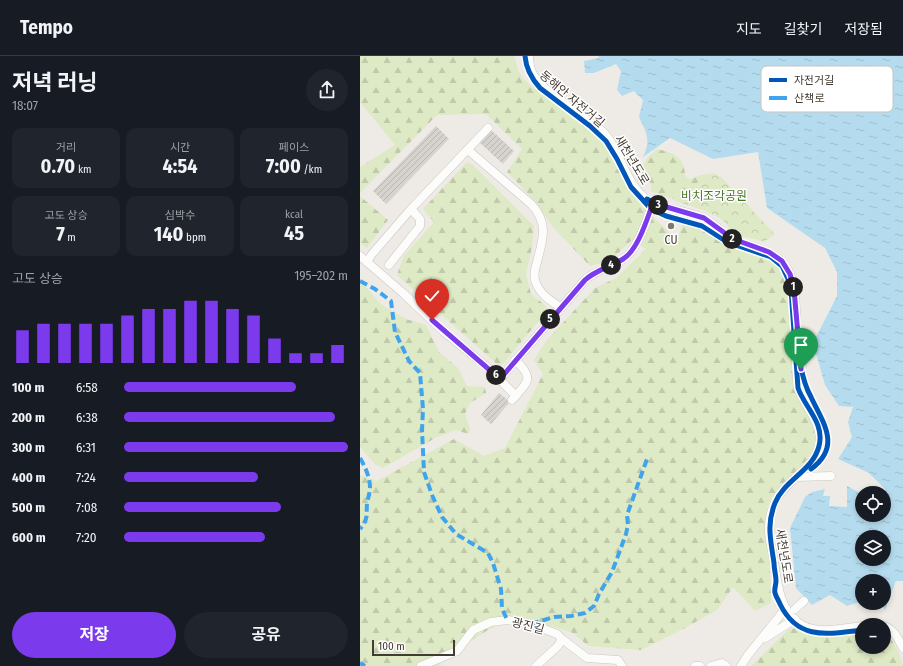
<!DOCTYPE html>
<html lang="ko">
<head>
<meta charset="utf-8">
<style>
  :root { --surface:#171b24; --page:#20242c; --text:#f1f3f6; --muted:#9ea1a6; --line:#363941; --accent:#7c3aed }
  body { margin:0; font-family:"Fira Sans Condensed","Noto Sans KR",sans-serif; background:var(--page); color:var(--text); height:100vh; display:flex; flex-direction:column; font-size:15px; white-space:nowrap }
  * { box-sizing:border-box; margin:0 }
  p { font-size:13px; color:var(--muted) }
  .icon { flex:none; width:22px; height:22px; fill:none; stroke:currentColor; stroke-width:2; stroke-linecap:round; stroke-linejoin:round }
  .map { position:relative; flex:1; overflow:hidden }
  .drawer { display:flex; flex-direction:column; background:var(--surface); width:360px }
  .drawer>* { flex:none }
  .buttons { position:absolute; left:495px; top:430px; display:grid; gap:8px }
  .buttons a { display:grid; place-items:center; width:36px; height:36px; border-radius:50%; background:var(--surface); box-shadow:0 2px 6px #0003; font-size:20px }
  .scale { position:absolute; left:12px; bottom:10px; width:83px; box-sizing:border-box; padding-left:4px; border:2px solid #443c33; border-top:0; font-size:11px; line-height:14px; white-space:nowrap; color:#443c33; -webkit-text-stroke:3px #fff; paint-order:stroke }
  .pin { position:absolute; display:grid; place-items:center; width:34px; height:34px; color:#fff; margin:-41px -17px; border-radius:50% 50% 50% 0; rotate:-45deg; box-shadow:0 0 4px #0007 }
  .pin .icon { rotate:45deg }
  .km { position:absolute; width:20px; height:20px; margin:-10px; border-radius:50%; background:#222; color:#fff; font-size:11px; line-height:20px; text-align:center }
  .round { display:grid; place-items:center; flex:none; width:42px; height:42px; border-radius:21px; background:var(--page) }
  .head { display:flex; align-items:center; justify-content:space-between; height:68px; padding:0 12px }
  h1 { font-size:22px; font-weight:700; line-height:30px }
  .figures { display:grid; grid-template-columns:repeat(3,1fr); gap:6px; height:68px; padding:4px 12px }
  .figures div { display:grid; align-content:center; border-radius:10px; background:var(--page); text-align:center }
  .figures b { font-size:20px; font-weight:700 }
  .figures small { font-size:11px; font-weight:400 }
  .figures p { font-size:11px }
  .chart { height:112px; padding:8px 12px }
  .chart p { display:flex; justify-content:space-between }
  .chart svg { width:100%; height:72px; margin-top:4px; stroke:var(--accent); stroke-width:6 }
  .cta { display:flex; gap:8px; margin-top:auto; padding:8px 12px }
  .cta a { flex:1; height:46px; border-radius:24px; background:var(--accent); color:#fff; font-size:16px; font-weight:700; line-height:46px; text-align:center }
  .cta a+a { background:var(--page); color:var(--text) }
  ul { padding:0 12px; list-style:none; font-size:13px }
  li { display:grid; grid-template-columns:64px 48px 1fr; align-items:center; height:30px }
  li i { height:10px; border-radius:5px; background:var(--accent) }
  header { display:flex; align-items:center; gap:24px; box-sizing:border-box; height:56px; padding:0 20px; background:var(--surface); border-bottom:1px solid var(--line) }
  header strong { font-size:19px }
  nav { display:flex; gap:22px; margin-inline-start:auto; font-size:14px }
  main { display:flex; flex:1; min-height:0 }
  .map>svg:first-child { display:block }
</style>
</head>
<body>
<header>
<strong>Tempo</strong>
<nav><a>지도</a><a>길찾기</a><a>저장됨</a></nav>
</header>
<main>
<section class="drawer">
<div class="head"><div><h1>저녁 러닝</h1><p>18:07</p></div><a class="round"><svg class="icon" aria-label="share" viewBox="0 0 24 24"><path d="M12 15V3M7 8l5-5 5 5M5 13v7h14v-7"/></svg></a></div>
<div class="figures">
<div><p>거리</p><b>0.70<small> km</small></b></div>
<div><p>시간</p><b>4:54</b></div>
<div><p>페이스</p><b>7:00<small> /km</small></b></div>
</div>
<div class="figures">
<div><p>고도 상승</p><b>7<small> m</small></b></div>
<div><p>심박수</p><b>140<small> bpm</small></b></div>
<div><p>kcal</p><b>45</b></div>
</div>
<div class="chart"><p><span>고도 상승</span>195–202 m</p>
<svg viewBox="0 0 160 44" preserveAspectRatio="none"><path d="M5 44V24M15 44V20M25 44V20M35 44V20M45 44V20M55 44V15M65 44V11M75 44V11M85 44V6M95 44V6M105 44V11M115 44V15M125 44V29M135 44V38M145 44V38M155 44V33"/></svg>
</div>
<ul>
<li><b>100 m</b>6:58<i style="width:77%"></i></li>
<li><b>200 m</b>6:38<i style="width:94%"></i></li>
<li><b>300 m</b>6:31<i style="width:100%"></i></li>
<li><b>400 m</b>7:24<i style="width:60%"></i></li>
<li><b>500 m</b>7:08<i style="width:70%"></i></li>
<li><b>600 m</b>7:20<i style="width:63%"></i></li>
</ul>
<div class="cta"><a>저장</a><a>공유</a></div>
</section>
<div class="map">
<svg width="543" height="610" viewBox="0 0 543 610">
  <defs>
    <pattern id="forest-firs" width="22" height="20" patternUnits="userSpaceOnUse"><rect width="22" height="20" fill="#dee9c5"/><path d="M5 1l3.5 6h-7zM16 11l3.5 6h-7z" fill="#c0c9aa"/></pattern>
    <pattern id="park-crowns" width="20" height="18" patternUnits="userSpaceOnUse"><rect width="20" height="18" fill="#dee9c5"/><path d="M2 6a3 3 0 1 1 6 0M12 15a3 3 0 1 1 6 0" fill="none" stroke="#c0c9aa"/></pattern>
    <pattern id="water-ripples" width="26" height="14" patternUnits="userSpaceOnUse"><rect width="26" height="14" fill="#b5dcee"/><path d="M2 4q2-2 4 0t4 0M15 11q2-2 4 0t4 0" fill="none" stroke="#9dbecd"/></pattern>
    <pattern id="building-hatch" width="6" height="6" patternUnits="userSpaceOnUse"><rect width="6" height="6" fill="#d6d2cd"/><path d="M-1 1l2-2M0 6l6-6M5 7l2-2" fill="none" stroke="#b9b5b0"/></pattern>
  </defs>
  <rect width="100%" height="100%" fill="#eeebe6"/>
  <g fill="url(#forest-firs)">
    <path d="M0,0H154L158,13L163,23L242,85L270,135L281,149L317,184L323,166L343,172L364,187L402,198L413,203L422,213L427,227L430,244L433,331C439,346 450,359 454,375C462,406 419,421 409,447C402,465 407,485 409,504C410,518 411,533 411,547L395,555L373,531L357,554L325,572L281,594L228,590L213,577L191,570L147,564L131,572L80,605L81,610H0V419L17,425L94,383L124,400L145,392L183,318L174,304L186,285L235,232L256,222L286,193L272,184L250,205L230,210L192,170L174,144L147,116L162,93L126,58L77,59L0,137V111L35,89L0,46Z"/>
    <path d="M297,93C314,97 325,101 325,120L330,123L341,119L353,117L348,123L337,127C324,150 311,143 291,135V127L284,122L280,113L289,100Z"/>
    <polygon points="107,106 113,109 174,170 172,192 166,218 171,238 185,249 187,255 143,308 138,309 37,219 43,201 74,166 63,153"/>
    <polygon points="0,140 28,164 7,192 0,187"/>
    <polygon points="0,225 22,249 46,263 66,269 79,296 98,312 107,330 125,331 126,337 110,347 105,358 110,373 109,378 95,374 77,381 23,412 15,408 0,391"/>
    <polygon points="436,572 459,581 502,577 502,591 524,591 524,578 528,578 539,597 543,610 391,610 429,573"/>
  </g>
  <path fill="url(#park-crowns)" d="M353,117L361,121L415,178L404,186C395,182 385,182 377,178C370,175 367,167 361,163C345,153 328,150 311,143C324,142 330,139 337,127L348,123Z"/>
  <path fill="url(#water-ripples)" fill-rule="evenodd" d="M239,0H543V525H536L525,554L521,547H524V525H502V545L487,550L470,539L452,549L436,532L430,472L445,441L452,436L465,433L463,440H470L469,450L487,451V430L502,438V459H524L525,433L509,417L478,403L492,381L488,366L493,351L479,350L465,329L453,287L477,240V216L465,192L407,152L398,96L353,103L310,82L283,101C291,84 287,78 279,61L283,44L274,35L262,40L257,34L261,15L256,8L234,17H225L224,5L238,2ZM502,481H524V503H502Z"/>
  <g fill="url(#building-hatch)">
    <polygon points="76,70 89,83 26,148 13,135"/>
    <polygon points="131,74 154,95 143,108 119,86"/>
    <polygon points="139,337 150,346 131,368 121,359"/>
  </g>
  <g fill="none" stroke-linecap="round" stroke-linejoin="round">
    <g stroke="#cac7c2" stroke-width="9">
      <g id="minor">
        <path d="M169,0C169,7 170,14 174,20C180,29 188,35 196,41C211,52 228,63 242,75C263,95 264,131 291,146C307,155 327,154 343,162C353,166 359,174 367,180C386,193 414,191 427,212C443,240 432,298 438,332C445,352 464,367 459,390C454,414 425,424 415,446C412,453 409,462 409,469C408,479 411,490 413,499C417,523 418,556 442,569C460,579 483,572 502,570"/>
        <path d="M108,94L171,148C189,167 183,183 177,206C175,213 173,220 176,227C180,238 191,245 200,251"/>
        <polyline points="0,200 43,237 84,276 126,310 156,340"/>
        <polyline points="7,206 12,198 51,153 128,72"/>
        <polyline points="29,209 60,170 60,163 51,153"/>
        <path d="M140,323L225,224C236,214 250,211 263,203C278,194 287,163 293,147"/>
        <path d="M152,344C167,326 176,323 155,304"/>
        <polyline points="436,421 471,420"/>
        <polyline points="435,553 444,545"/>
        <path d="M524,570C535,574 538,583 543,592"/>
        <polyline points="405,582 435,563"/>
        <polyline points="202,583 227,602 258,604 262,610"/>
        <polyline points="61,610 97,595 113,574 131,566 147,564 171,568 197,578 202,583 198,590 176,610"/>
        <polyline points="335,610 340,610"/>
        <polyline points="351,610 362,607 366,610"/>
        <polyline points="381,610 388,599 426,552"/>
      </g>
    </g>
    <use href="#minor" stroke="#fcfcfb" stroke-width="8"/>
    <g stroke="#3fa4eb" stroke-width="4" stroke-dasharray="8 4" stroke-linecap="butt">
      <polyline points="0,225 15,233 31,245 35,276 49,305 60,317 63,353 62,374 64,416 72,439 82,461 96,478 128,497 133,507 141,533 142,552 147,564"/>
      <path d="M0,402C5,410 10,422 10,431C10,437 8,442 7,447C6,460 9,462 0,473"/>
      <polyline points="171,568 194,561 211,560 225,557 234,550 239,538 252,516 266,478 268,469 267,459 287,403"/>
      <polyline points="0,607 5,610"/>
    </g>
    <g stroke="#fff" stroke-width="8">
      <g id="cycleway">
        <path d="M165,0C166,13 171,22 180,32L230,70L246,85L257,103L271,131L291,153L306,160L342,170L367,186L411,201L422,210L429,225L431,233L438,332C445,352 465,367 459,390C453,415 424,424 415,447C406,469 411,485 414,507C414,513 416,519 416,525C416,529 414,533 415,537C416,541 419,545 420,548C438,585 468,578 502,574"/>
        <polyline points="287,143 300,150 344,162 367,180"/>
        <path d="M441,311C443,322 446,332 451,341C463,367 482,390 451,413"/>
      </g>
    </g>
    <use href="#cycleway" stroke="#0057b8" stroke-width="5"/>
  </g>
  <g fill="none" stroke-linecap="round" stroke-linejoin="round">
    <g stroke="#fff" stroke-width="8">
      <path id="route" d="M72,264L140,323L225,224C236,214 250,211 263,203C278,194 287,163 293,147L344,162L373,183L409,196L422,205L430,218L434,233L441,313"/>
    </g>
    <use href="#route" stroke="#7c3aed" stroke-width="5"/>
  </g>
  <circle fill="#807972" stroke="#fff" stroke-width="1.5" cx="311" cy="170" r="4"/>
  <g text-anchor="middle" stroke-width="3" stroke-linejoin="round" paint-order="stroke">
    <g font-size="12" fill="#443c33" stroke="#fff">
      <text transform="translate(212 43) rotate(40)" y="4">동해안 자전거길</text>
      <text transform="translate(272 104) rotate(59)" y="4">새천년도로</text>
      <text transform="translate(424 500) rotate(81)" y="4">새천년도로</text>
      <text transform="translate(168 570) rotate(14)" y="4">광진길</text>
    </g>
    <g font-size="12" fill="#4a7626" stroke="#fff">
      <text x="354" y="144">비치조각공원</text>
    </g>
    <g font-size="12" fill="#443c33" stroke="#fff">
      <text x="311" y="188">CU</text>
    </g>
  </g>
  <rect x="401" y="10" width="132" height="46" rx="6" fill="#fff" stroke="#c7c4c2" stroke-width="1"/>
  <rect x="409" y="22" width="18" height="4" fill="#0057b8"/>
  <rect x="409" y="40" width="18" height="4" fill="#3fa4eb"/>
  <g font-size="11" fill="#443c33">
    <text x="434" y="28">자전거길</text>
    <text x="434" y="46">산책로</text>
  </g>
</svg>
<div class="buttons">
<a><svg class="icon" aria-label="locate" viewBox="0 0 24 24"><circle cx="12" cy="12" r="6"/><path d="M12 2v4M12 18v4M2 12h4M18 12h4"/></svg></a>
<a><svg class="icon" aria-label="layers" viewBox="0 0 24 24"><path d="M12 4l9 5-9 5-9-5zM3 14l9 5 9-5"/></svg></a>
<a>+</a>
<a>−</a>
</div>
<div class="scale">100 m</div>
<div class="pin" style="left:441px;top:313px;background:#1e9e55"><svg class="icon" aria-label="arrive" viewBox="0 0 24 24"><path d="M6 21V4h12l-3 4 3 4H6"/></svg></div>
<div class="pin" style="left:72px;top:264px;background:#d93025"><svg class="icon" aria-label="check" viewBox="0 0 24 24"><path d="M5 12l5 5 9-10"/></svg></div>
<b class="km" style="left:433px;top:231px">1</b>
<b class="km" style="left:372px;top:183px">2</b>
<b class="km" style="left:298px;top:149px">3</b>
<b class="km" style="left:251px;top:209px">4</b>
<b class="km" style="left:190px;top:263px">5</b>
<b class="km" style="left:136px;top:319px">6</b>
</div>
</main>
</body>
</html>
